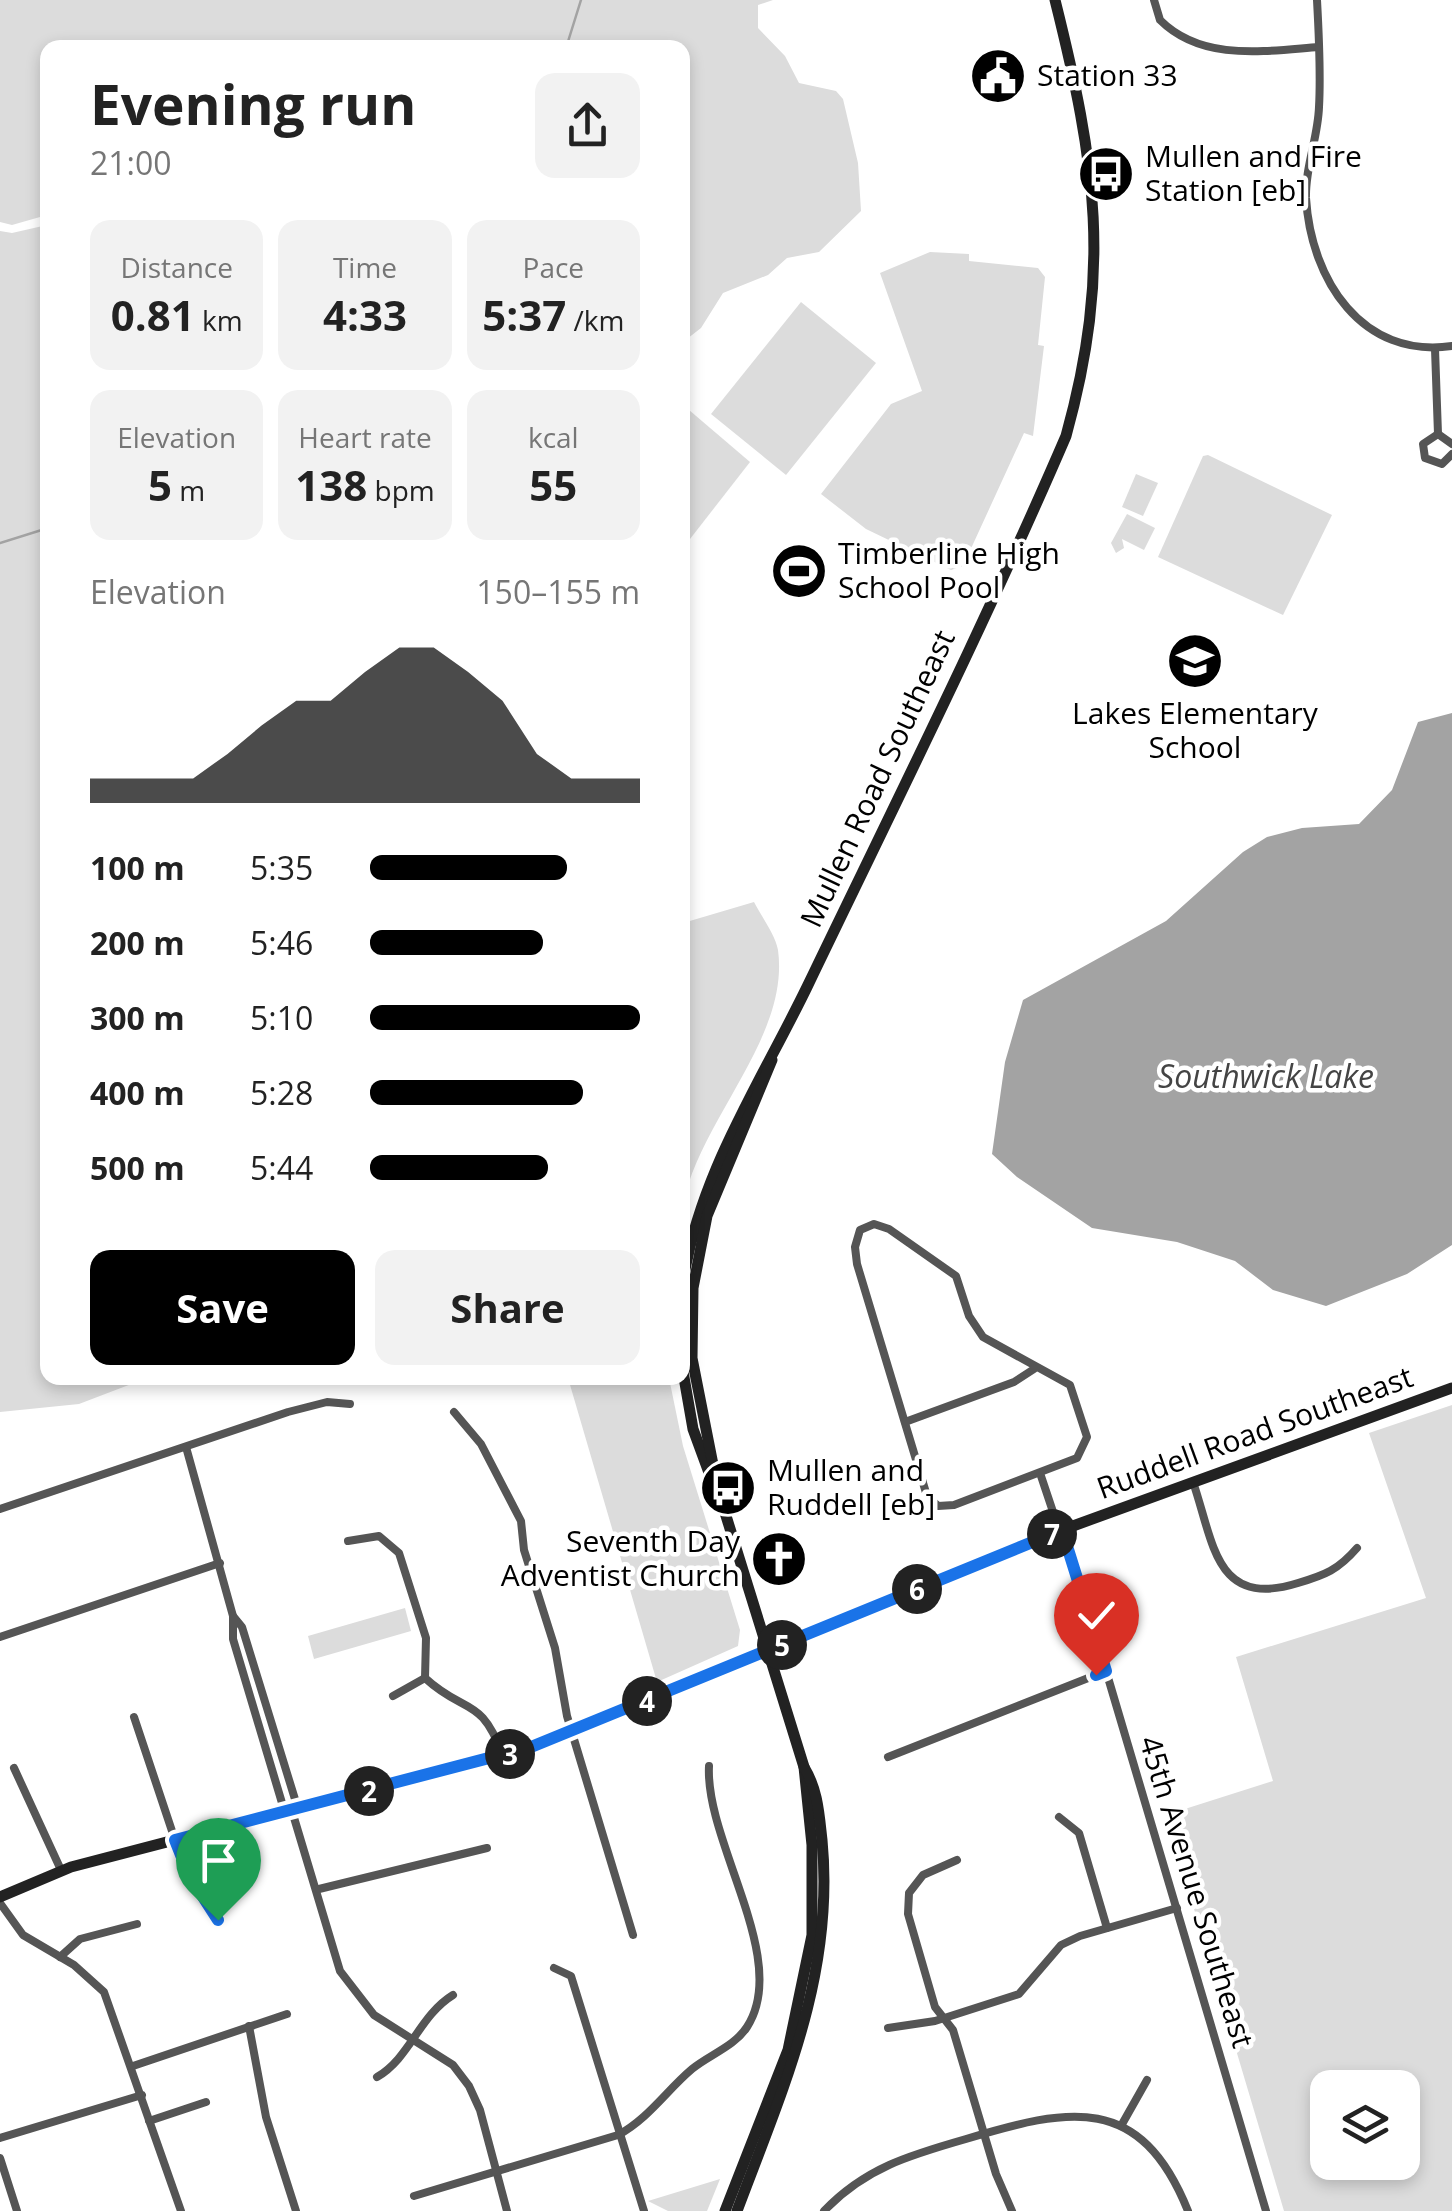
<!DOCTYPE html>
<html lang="en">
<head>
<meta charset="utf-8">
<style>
  :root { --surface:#fff; --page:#f2f2f2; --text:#222; --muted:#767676; --accent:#000 }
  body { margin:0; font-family:"Open Sans",sans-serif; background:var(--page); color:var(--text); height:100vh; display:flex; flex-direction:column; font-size:38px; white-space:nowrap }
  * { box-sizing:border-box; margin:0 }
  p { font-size:32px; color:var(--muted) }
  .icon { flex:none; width:55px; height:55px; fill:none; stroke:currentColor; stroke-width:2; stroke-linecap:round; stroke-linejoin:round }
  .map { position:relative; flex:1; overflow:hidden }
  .sheet { position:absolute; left:40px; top:40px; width:650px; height:1345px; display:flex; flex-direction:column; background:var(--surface); border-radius:20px; box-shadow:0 5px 15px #0003 }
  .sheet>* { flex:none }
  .controls { position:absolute; left:1310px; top:2070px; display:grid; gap:20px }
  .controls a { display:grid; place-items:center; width:110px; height:110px; border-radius:20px; background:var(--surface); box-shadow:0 5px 15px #0003; font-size:50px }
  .pin { position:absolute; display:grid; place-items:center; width:85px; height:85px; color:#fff; margin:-102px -42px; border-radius:50% 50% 50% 0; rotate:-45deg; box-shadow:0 0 10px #0007 }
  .pin .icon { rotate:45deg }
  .km { position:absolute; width:50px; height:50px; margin:-25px; border-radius:50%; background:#222; color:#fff; font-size:28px; line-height:50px; text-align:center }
  .round { display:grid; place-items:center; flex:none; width:105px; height:105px; border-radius:20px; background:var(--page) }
  .headline { display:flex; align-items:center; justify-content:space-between; height:170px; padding:0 50px }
  h1 { font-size:55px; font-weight:700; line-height:75px }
  .stats { display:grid; grid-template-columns:repeat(3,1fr); gap:15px; height:170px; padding:10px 50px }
  .stats div { display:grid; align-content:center; border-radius:20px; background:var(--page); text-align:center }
  .stats b { font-size:42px; font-weight:700 }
  .stats small { font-size:28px; font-weight:400 }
  .stats p { font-size:28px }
  .chart { height:280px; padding:20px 50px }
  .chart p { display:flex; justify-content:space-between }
  .chart svg { width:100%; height:180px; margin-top:10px; fill:var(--accent); opacity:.7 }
  .button { display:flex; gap:20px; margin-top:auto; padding:20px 50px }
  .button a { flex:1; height:115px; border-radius:20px; background:var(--accent); color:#fff; font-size:40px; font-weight:700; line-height:115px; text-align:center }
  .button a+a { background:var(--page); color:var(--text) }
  ul { padding:0 50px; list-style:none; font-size:32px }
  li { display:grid; grid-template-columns:160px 120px 1fr; align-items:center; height:75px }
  li i { height:25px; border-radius:12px; background:var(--accent) }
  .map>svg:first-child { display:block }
</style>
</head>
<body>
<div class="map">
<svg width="1452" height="2211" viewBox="0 0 1452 2211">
  <rect width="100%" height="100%" fill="#fff"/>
  <g fill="#dcdcdc" fill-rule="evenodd">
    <polygon points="0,0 773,0 758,5 758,28 785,56 799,83 836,91 843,99 858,163 861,211 819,252 787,258 768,275 723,293 701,328 683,342 682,48 48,48 47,215 12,225 0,222"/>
    <polygon points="47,225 48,1378 147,1378 79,1404 0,1412 0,231 12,233"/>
    <polygon points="930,252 969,254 969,261 1038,268 1045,277 1038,345 1044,346 1033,436 1024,433 963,566 951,570 866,529 821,494 891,404 922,391 880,273"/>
    <polygon points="801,302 876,363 786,475 711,414"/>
    <polygon points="682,404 750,462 683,548 682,548"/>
    <polygon points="1208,455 1332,515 1283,615 1158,557 1203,456"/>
    <polygon points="1136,474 1158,483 1143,516 1122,507"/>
    <polygon points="1127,514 1155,528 1144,550 1122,539 1124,548 1116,553 1111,543"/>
    <path d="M754,902C761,916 775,934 778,950C790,1038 699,1120 683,1205V923Z"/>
    <polygon points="568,1378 669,1378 683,1446 740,1630 738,1646 657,1682"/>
    <path d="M1452,1405V2211H1284L1166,1815L1273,1781L1236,1657L1426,1598L1369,1433ZM1328,2088H1402V2162H1328Z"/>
    <polygon points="405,1608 411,1631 314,1659 308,1636"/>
    <polygon points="720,2179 707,2211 668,2211 648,2201"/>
  </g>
  <g fill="#a3a3a3">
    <polygon points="804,551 818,562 793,591 780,580"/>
    <polygon points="1452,713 1452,1245 1407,1274 1326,1306 1273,1290 1235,1261 1177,1242 1092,1228 1017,1177 992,1154 1005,1062 1023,1000 1166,921 1243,852 1267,837 1302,828 1359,824 1392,790 1418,722"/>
  </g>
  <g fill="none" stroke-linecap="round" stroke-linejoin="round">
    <g stroke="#a3a3a3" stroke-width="2.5">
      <polyline points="566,48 581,0"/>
      <polyline points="0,543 48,528"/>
    </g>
    <g stroke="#555" stroke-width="8">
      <path d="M1154,0L1160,20C1202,62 1265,51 1319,47"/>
      <path d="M1317,0C1319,36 1321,72 1319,107C1318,138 1305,167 1306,198C1311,280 1362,359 1452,346"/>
      <polyline points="1435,349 1438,434"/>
      <polyline points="1438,434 1423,444 1425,458 1442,464 1452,454"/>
      <polyline points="1438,434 1452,444"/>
      <polygon points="874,1224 889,1229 956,1276 969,1316 983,1337 1070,1385 1087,1437 1077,1458 954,1505 938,1506 927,1496 857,1264 855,1247 860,1230"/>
      <polyline points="454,1412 481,1444 521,1521 524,1550 555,1648 567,1716 633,1935"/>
      <polyline points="905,1422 1014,1382 1034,1369"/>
      <polyline points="186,1447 233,1616"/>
      <polyline points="1040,1473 1104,1664 1266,2211"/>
      <path d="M1193,1482C1214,1543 1215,1609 1298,1583C1325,1575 1338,1570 1357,1548"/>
      <polyline points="0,1509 288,1412 327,1402 350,1404"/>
      <path d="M348,1541L379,1536L399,1553L426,1638L425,1678C465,1715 481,1695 503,1756"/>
      <polyline points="0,1637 220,1563"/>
      <polyline points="393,1696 425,1678"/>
      <polyline points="134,1717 179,1852 218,1921"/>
      <polyline points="888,1757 1106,1671"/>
      <polyline points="14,1768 61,1870"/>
      <polyline points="292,1811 340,1971 374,2015 453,2065 469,2086 480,2110 507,2211"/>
      <polyline points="285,1813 233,1639 233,1616 242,1627 298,1809"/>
      <polyline points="1059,1817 1079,1833 1107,1928"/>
      <polyline points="957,1860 923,1875 909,1893 908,1914 935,2007 953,2030 996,2174 1012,2211"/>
      <polyline points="319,1889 487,1848"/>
      <polyline points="0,1903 23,1935 74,1965 104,1992 181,2211"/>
      <polyline points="60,1957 80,1939 137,1924"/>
      <polyline points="554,1968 571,1976 644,2211"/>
      <polyline points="249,2026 266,2117 296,2211"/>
      <polyline points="888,2028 935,2021 1019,1994 1061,1945 1080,1936 1177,1908"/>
      <polyline points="133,2066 287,2014"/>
      <path d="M377,2077C410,2058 419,2016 453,1995"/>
      <polyline points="149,2121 206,2102"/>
      <polyline points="1121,2126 1147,2080"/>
      <polyline points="0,2138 142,2095"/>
      <polyline points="0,2158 17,2211"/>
      <path d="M414,2196L618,2135C649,2118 666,2091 692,2069C709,2055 735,2046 747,2027C791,1959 705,1843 709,1766"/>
      <path d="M824,2211C865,2168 910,2155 966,2139C1069,2108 1140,2092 1188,2211"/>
    </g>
    <g stroke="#222" stroke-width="11">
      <path d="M682,1286C699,1174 759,1086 807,987C895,804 986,622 1066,436C1112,270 1096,164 1055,0"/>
      <polyline points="682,1366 693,1429 711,1478"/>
      <polyline points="0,1897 71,1867 531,1747 1062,1530 1452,1388"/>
      <polyline points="725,2211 788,2050 812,1935 812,1845 804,1767 718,1490 692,1358 693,1288 707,1216 772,1060"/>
      <path d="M737,2211C783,2088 835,1975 822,1840C819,1814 818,1790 804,1767"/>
    </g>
  </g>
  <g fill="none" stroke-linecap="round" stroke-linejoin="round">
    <g stroke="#fff" stroke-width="20">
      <polyline id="route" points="218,1920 189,1875 175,1840 531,1747 1062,1530 1106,1671 1096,1675"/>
    </g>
    <use href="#route" stroke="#1a73e8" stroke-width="12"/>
  </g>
  <defs>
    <g id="civic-disc" transform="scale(2.875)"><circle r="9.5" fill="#000" stroke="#fff"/><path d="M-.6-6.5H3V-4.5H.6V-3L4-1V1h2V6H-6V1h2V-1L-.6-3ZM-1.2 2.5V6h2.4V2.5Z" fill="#fff"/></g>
    <g id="bus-disc" transform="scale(2.875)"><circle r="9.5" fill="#000" stroke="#fff"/><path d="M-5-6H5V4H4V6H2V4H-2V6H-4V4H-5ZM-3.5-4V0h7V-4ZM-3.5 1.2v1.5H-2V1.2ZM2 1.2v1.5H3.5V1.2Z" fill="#fff"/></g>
    <g id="stadium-disc" transform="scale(2.875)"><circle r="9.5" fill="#000" stroke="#fff"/><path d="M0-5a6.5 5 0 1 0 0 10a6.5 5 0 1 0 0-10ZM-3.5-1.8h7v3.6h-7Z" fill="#fff"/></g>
    <g id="school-disc" transform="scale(2.875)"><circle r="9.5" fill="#000" stroke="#fff"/><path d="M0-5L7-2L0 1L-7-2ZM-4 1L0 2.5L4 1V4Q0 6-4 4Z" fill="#fff"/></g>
    <g id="church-disc" transform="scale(2.875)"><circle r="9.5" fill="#000" stroke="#fff"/><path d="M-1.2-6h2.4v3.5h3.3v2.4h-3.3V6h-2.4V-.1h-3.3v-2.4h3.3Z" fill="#fff"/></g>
  </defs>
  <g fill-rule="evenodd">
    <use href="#civic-disc" x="998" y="76"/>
    <use href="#bus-disc" x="1106" y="174"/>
    <use href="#stadium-disc" x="799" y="571"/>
    <use href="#school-disc" x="1195" y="661"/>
    <use href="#bus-disc" x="728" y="1488"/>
    <use href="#church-disc" x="779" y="1559"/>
  </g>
  <g text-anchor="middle" stroke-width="9" stroke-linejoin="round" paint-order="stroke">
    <g font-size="30" fill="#000" stroke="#fff" text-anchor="start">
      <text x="1037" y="86">Station 33</text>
      <text x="1145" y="167">Mullen and Fire<tspan x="1145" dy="34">Station [eb]</tspan></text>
      <text x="838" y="564">Timberline High<tspan x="838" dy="34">School Pool</tspan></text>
      <text x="1195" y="724" text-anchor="middle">Lakes Elementary<tspan x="1195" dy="34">School</tspan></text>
      <text x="767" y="1481">Mullen and<tspan x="767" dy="34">Ruddell [eb]</tspan></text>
      <text x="740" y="1552" text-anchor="end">Seventh Day<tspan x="740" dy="34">Adventist Church</tspan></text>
    </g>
    <g font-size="30" fill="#000" stroke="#fff">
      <text transform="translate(878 779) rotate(-65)" y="10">Mullen Road Southeast</text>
      <text transform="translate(1255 1433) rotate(-20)" y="10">Ruddell Road Southeast</text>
      <text transform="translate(1196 1892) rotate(73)" y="10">45th Avenue Southeast</text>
    </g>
    <g font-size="32" font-style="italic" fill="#444" stroke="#fff">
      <text x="1266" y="1088">Southwick Lake</text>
    </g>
  </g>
</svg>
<div class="controls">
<a><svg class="icon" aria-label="layers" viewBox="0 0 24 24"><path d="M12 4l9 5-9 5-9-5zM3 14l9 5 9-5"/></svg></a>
</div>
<div class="pin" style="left:218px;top:1920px;background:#1e9e55"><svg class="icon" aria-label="arrive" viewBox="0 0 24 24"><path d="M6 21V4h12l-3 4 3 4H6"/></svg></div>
<div class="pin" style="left:1096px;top:1675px;background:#d93025"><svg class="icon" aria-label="check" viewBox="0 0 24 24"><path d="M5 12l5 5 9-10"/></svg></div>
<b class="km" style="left:369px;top:1791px">2</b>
<b class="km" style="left:510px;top:1754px">3</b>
<b class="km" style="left:647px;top:1701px">4</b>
<b class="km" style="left:782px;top:1645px">5</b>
<b class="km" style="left:917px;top:1589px">6</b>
<b class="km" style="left:1052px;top:1534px">7</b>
<section class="sheet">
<div class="headline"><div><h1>Evening run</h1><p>21:00</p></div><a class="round"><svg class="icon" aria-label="share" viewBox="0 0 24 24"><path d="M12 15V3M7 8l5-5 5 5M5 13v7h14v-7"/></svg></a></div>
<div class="stats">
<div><p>Distance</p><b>0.81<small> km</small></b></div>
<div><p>Time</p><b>4:33</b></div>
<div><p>Pace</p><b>5:37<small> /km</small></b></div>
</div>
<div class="stats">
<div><p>Elevation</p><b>5<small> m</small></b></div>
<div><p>Heart rate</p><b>138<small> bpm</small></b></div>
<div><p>kcal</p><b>55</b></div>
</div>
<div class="chart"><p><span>Elevation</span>150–155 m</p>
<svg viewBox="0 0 160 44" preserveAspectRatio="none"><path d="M0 44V38L10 38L20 38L30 38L40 32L50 25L60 19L70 19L80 12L90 6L100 6L110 12L120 19L130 32L140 38L150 38L160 38V44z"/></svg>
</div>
<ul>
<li><b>100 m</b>5:35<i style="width:73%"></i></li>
<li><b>200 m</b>5:46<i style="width:64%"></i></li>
<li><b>300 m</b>5:10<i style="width:100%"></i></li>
<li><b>400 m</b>5:28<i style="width:79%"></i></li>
<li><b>500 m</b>5:44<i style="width:66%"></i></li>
</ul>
<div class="button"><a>Save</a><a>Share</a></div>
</section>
</div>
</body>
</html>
